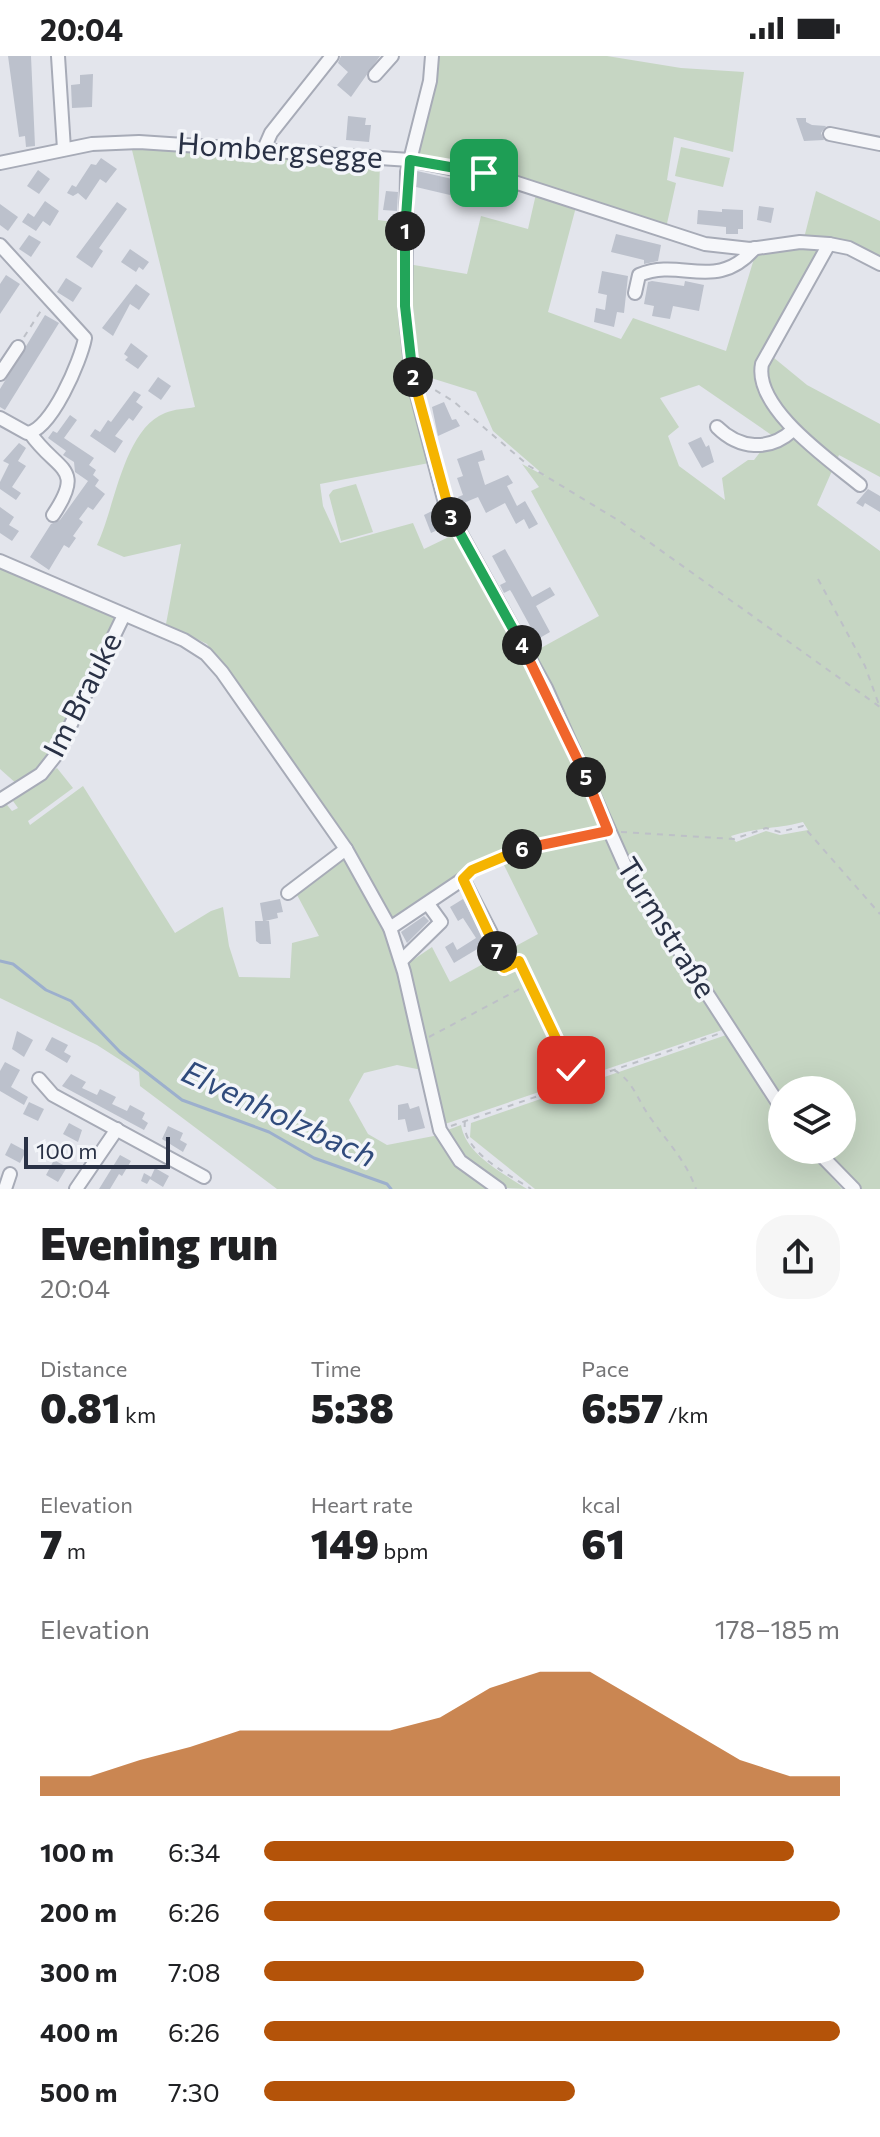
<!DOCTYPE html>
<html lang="en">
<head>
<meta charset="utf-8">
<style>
  :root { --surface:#fff; --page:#f6f6f6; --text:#202124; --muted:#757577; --accent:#b45309 }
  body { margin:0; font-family:Commissioner,sans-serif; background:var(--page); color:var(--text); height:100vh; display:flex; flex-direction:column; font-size:30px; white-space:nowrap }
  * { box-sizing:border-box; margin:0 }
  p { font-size:26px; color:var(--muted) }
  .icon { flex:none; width:44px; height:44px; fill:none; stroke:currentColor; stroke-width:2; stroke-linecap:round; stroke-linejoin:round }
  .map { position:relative; height:1133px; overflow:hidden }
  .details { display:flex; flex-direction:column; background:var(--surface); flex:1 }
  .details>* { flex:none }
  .tools { position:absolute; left:768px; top:1020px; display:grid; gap:16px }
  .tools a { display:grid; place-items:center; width:88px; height:88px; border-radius:50%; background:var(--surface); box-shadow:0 8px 32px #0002; font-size:40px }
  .scale { position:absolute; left:24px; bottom:20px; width:146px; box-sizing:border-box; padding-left:8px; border:4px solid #293145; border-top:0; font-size:22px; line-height:28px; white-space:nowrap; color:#293145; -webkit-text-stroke:6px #f3f5f9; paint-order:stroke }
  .pin { position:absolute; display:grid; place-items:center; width:68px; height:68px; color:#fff; margin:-34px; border-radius:16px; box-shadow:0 4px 12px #0006 }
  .km { position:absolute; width:40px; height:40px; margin:-20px; border-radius:50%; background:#222; color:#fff; font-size:22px; line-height:40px; text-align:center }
  .round { display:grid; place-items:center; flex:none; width:84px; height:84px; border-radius:32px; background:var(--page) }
  .head { display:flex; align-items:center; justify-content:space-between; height:136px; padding:0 40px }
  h1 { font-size:44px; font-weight:800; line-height:60px }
  .figures { display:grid; grid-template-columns:repeat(3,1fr); gap:12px; height:136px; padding:8px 40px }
  .figures div { display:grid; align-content:center }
  .figures b { font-size:40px; font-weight:800 }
  .figures small { font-size:22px; font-weight:400 }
  .figures p { font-size:22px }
  .chart { height:224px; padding:16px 40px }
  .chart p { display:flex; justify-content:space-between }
  .chart svg { width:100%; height:144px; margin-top:8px; fill:var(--accent); opacity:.7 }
  ul { padding:0 40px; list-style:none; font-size:26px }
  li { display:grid; grid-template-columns:128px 96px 1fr; align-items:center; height:60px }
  li i { height:20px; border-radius:10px; background:var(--accent) }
  .status { display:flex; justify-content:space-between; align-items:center; height:56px; padding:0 40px; background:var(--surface); direction:ltr }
  .status svg { height:22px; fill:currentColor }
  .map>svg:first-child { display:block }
</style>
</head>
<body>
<div class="status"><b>20:04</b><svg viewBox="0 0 49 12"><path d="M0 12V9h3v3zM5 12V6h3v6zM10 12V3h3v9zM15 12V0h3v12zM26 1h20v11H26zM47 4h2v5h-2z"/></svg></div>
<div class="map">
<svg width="880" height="1133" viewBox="0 0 880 1133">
  <rect width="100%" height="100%" fill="#e3e5ec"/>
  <g fill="#c6d6c3" fill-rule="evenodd">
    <polygon points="435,0 607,0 681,12 744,16 733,96 674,81 667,124 676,127 666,172 417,99"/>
    <path d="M131,90L380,108L378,164L401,167L403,250L429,407L320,428L323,450L340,487L413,467L424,493L455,478L544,637L595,747L725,973L442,1069L407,908L432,891L450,926L538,878L497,795L390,863L207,588L166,568L181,488L124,501L97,489C115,452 123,374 165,357C174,353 186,353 195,351Z"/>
    <polygon points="681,91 730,102 723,131 675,120"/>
    <polygon points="816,135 880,165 880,204 804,182"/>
    <path d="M536,138L576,151L548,256L621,283L633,262L726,295L756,196L791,191L830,194L768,297L807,329L880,368V421L839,399L817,449L880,495V1133H857L819,1094H842V1034H782V1049L638,829L530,598L599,560L531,435L539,431L522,408L545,420L493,375L476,336L415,317L408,208L467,218L481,160L528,173ZM699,329L773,380L754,404H748L722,422L725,444L679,410L668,380L679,371L660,342ZM803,766L808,774L780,779L766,775L736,786L731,780C756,771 778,773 803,766Z"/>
    <polygon points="356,428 373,476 341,485 329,439 333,434"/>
    <polygon points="0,510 120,563 89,630 40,716 18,729 0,713"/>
    <polygon points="57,712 73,732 28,765 30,769 83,730 175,877 211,855 223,851 229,890 239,921 290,922 292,887 319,880 296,837 346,801 398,902 422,1014 397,1009 364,1017 349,1044 368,1078 387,1089 439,1079 492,1133 277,1133 140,1030 139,1016 97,989 0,942 0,749 4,745 12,755 18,752 13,745"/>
    <polygon points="729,978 782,1057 782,1094 807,1094 842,1133 535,1133 470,1081 471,1067"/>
    <path d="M461,1069C466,1099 503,1117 527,1133L504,1132L461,1100L445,1075Z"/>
  </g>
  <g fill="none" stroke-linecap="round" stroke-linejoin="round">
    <polyline stroke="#9cafcd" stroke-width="3" points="0,905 13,908 46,934 71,945 120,996 182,1044 269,1076 314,1102 387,1128 391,1133"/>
  </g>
  <g fill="#bcc1cc">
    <polygon points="8,0 31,0 35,90 26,91 25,80 19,81"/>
    <polygon points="341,0 380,0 351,41 337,29 348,16 338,7"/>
    <polygon points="93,18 92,51 72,52 71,29 80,28 80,19"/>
    <polygon points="348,60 366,62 365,69 371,69 369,86 346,84"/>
    <polygon points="796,62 806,62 806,66 812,69 826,70 821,77 824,84 804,85"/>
    <polygon points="101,102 117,113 106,127 100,123 86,144 78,137 73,140 67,137 72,129 76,131 91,108 96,109"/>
    <polygon points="38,114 50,123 39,138 27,130"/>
    <polygon points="417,115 470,127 469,134 452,131 450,139 416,131"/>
    <polygon points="386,135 398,136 397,155 383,154"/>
    <polygon points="45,145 59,155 50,170 43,165 36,175 22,166 28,157 34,161"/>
    <polygon points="117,146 127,153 99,192 103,195 92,212 76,201"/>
    <polygon points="0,148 18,161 8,175 0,169"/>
    <polygon points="759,150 774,152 771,167 757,164"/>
    <polygon points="722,153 743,154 743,173 738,173 738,178 726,178 726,171 697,168 698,154 722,156"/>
    <polygon points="616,178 661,189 658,205 644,208 644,204 611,196"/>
    <polygon points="29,179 41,186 31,201 19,193"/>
    <polygon points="130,193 149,206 143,214 139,211 136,216 121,206"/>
    <polygon points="602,215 628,220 624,257 617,256 614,271 594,266 596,252 605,254 607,239 598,237"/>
    <polygon points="6,219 20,228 0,258 0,228"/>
    <polygon points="66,222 82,232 73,246 57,236"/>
    <polygon points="652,225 684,230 685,225 704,229 699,255 673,250 670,263 652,260 654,250 644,248 648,226"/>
    <polygon points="136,228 150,238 139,254 130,248 113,280 102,272"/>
    <polygon points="45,259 59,267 5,354 0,351 0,333"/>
    <polygon points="131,287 148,300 138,313 125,304 128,301 124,298"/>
    <polygon points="158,321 171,330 161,344 148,335"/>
    <polygon points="134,335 141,339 136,346 143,351 133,365 129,362 115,380 123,385 115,397 90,380 95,373 100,376 108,364 111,366"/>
    <polygon points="444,346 452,364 456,363 460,370 438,380 432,351"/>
    <polygon points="70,359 77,364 64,382 94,402 89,409 96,414 93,419 99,424 95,430 105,438 93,454 88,451 79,463 83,466 73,480 76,482 69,492 64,489 49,514 30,501 51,468 60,464 88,425 75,416 74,406 63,399 66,395 48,382 53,375 57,377"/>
    <polygon points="701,381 706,391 709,389 714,406 702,412 688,387"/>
    <polygon points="19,387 26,392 18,405 26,410 12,431 21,437 16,444 0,433 0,426 9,408 3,405"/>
    <polygon points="482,394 485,404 478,406 485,429 508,419 513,427 507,430 517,450 525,445 538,468 529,473 524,463 516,468 505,447 486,457 478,441 461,448 458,441 463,439 457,422 463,420 457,403"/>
    <polygon points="868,433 880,440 880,456 865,447 863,451 856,447"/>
    <polygon points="0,451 14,461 9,469 19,475 12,485 0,477"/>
    <polygon points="436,453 444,471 431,477 424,459"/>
    <polygon points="505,493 532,541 550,531 555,539 536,550 550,576 538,583 540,587 533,591 529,582 535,579 512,537 510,534 504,537 500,529 506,526 492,500"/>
    <polygon points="280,843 283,856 277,857 278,862 265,865 269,865 271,888 260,888 256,885 255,865 263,865 260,847"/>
    <polygon points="463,843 483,881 489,886 454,907 445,891 453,886 457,894 476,882 463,862 458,865 450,851"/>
    <polygon points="424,860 429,865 407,887 401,876"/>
    <polygon points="17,975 33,984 24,1001 12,993"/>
    <polygon points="52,981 68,989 64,996 71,1000 67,1007 45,994"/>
    <polygon points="5,1006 20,1014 11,1031 28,1041 24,1049 0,1035 0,1015"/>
    <polygon points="71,1018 86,1026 82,1032 97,1039 100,1033 116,1041 112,1048 127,1055 130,1049 145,1057 142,1063 148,1067 144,1074 62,1030"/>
    <polygon points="29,1046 44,1053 38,1065 23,1058"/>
    <polygon points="408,1047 410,1053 419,1050 425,1072 408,1076 405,1063 398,1064 398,1049"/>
    <polygon points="69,1067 82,1074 78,1086 63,1078"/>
    <polygon points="168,1070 183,1077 180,1084 187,1088 183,1096 162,1083"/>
    <polygon points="11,1087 26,1095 20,1107 5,1099"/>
    <polygon points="120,1099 131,1105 122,1120 119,1118 110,1133 99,1133"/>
    <polygon points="54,1104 67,1111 58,1126 46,1119"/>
    <polygon points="155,1112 169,1120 163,1131 150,1123 147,1128 141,1125 144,1117 151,1121"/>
  </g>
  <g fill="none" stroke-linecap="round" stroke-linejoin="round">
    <g stroke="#a7abb7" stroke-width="16">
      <g id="minor">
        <polyline points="58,0 64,93"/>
        <polyline points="432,0 430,25 407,116 405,250 412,320 446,451 546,632 627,814 782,1053"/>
        <polyline points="375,19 392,0"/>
        <polyline points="830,78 880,88"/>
        <polyline points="264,93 271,77 332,0"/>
        <polyline points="0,107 92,88 139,86 410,104 508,124 705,188 750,193 800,186 829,188 849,192 880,208"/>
        <path d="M829,188L762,308C753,352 831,405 860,429"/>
        <path d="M0,189L85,282C81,304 51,375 27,377L0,362"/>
        <path d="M635,237L639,219C682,201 716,237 755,192"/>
        <polyline points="0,318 18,291"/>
        <path d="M717,371C739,393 769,396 793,374"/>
        <path d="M30,377C57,416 86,410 53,459"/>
        <polyline points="0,505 184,584 206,598 222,616 346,793 390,872 404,916 440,1074 460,1105 499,1133"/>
        <polyline points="0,744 41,718 56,699 124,559"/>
        <polyline points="288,837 346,793"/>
        <polyline points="390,872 463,823 491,877"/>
        <polyline points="401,905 441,866 428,848"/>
        <polyline points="39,1023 53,1039 204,1121"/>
        <polyline points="816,1094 854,1133"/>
        <polyline points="5,1133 10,1118"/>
        <polyline points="76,1133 117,1073"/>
      </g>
    </g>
    <g stroke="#bdc0c7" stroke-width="2" stroke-dasharray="6 6" stroke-linecap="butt">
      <polyline points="24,281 42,253"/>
      <polyline points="425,328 453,345 529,410 621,466 880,651"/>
      <polyline points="818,523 865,610 879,649"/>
      <polyline points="621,776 734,783 766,772 780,776 803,770 880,858"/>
      <polyline points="472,815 505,798 599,777"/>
      <polyline points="494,886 504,912 519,905 577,1025"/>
      <polyline points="429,981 529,928"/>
      <path d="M614,1014C634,1025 638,1046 652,1064C669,1088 686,1105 696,1133"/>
      <path d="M465,1065C460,1095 510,1119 531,1133"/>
      <polyline points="451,1070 721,977"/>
    </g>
    <use href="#minor" stroke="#f6f7fa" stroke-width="12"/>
  </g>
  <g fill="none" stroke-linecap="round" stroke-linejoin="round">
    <g stroke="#fff" stroke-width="16">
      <polyline id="split-1" points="405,175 410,104 484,117"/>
    </g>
    <g stroke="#fff" stroke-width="16">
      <polyline id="split-2" points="405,175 405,250 413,321"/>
    </g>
    <g stroke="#fff" stroke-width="16">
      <polyline id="split-3" points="413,321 451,461"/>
    </g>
    <g stroke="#fff" stroke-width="16">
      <polyline id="split-4" points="451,461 522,589"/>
    </g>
    <g stroke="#fff" stroke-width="16">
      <polyline id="split-5" points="522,589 586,721"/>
    </g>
    <g stroke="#fff" stroke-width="16">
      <polyline id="split-6" points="522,793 608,775 586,721"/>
    </g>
    <g stroke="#fff" stroke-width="16">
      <polyline id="split-7" points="497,895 463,823 472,814 522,793"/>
    </g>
    <g stroke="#fff" stroke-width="16">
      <polyline id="split-8" points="497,895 504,912 519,905 571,1014"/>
    </g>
    <use href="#split-1" stroke="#22a559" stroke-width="10"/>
    <use href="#split-2" stroke="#22a559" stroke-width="10"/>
    <use href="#split-3" stroke="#f5b400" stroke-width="10"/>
    <use href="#split-4" stroke="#22a559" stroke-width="10"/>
    <use href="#split-5" stroke="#f0652b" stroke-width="10"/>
    <use href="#split-6" stroke="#f0652b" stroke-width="10"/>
    <use href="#split-7" stroke="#f5b400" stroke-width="10"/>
    <use href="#split-8" stroke="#f5b400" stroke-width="10"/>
  </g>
  <g text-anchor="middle" stroke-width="7" stroke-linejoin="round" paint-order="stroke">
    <g font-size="30" fill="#293145" stroke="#f3f5f9">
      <text transform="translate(280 95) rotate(4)" y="10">Hombergsegge</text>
      <text transform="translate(83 639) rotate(-63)" y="10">Im Brauke</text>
      <text transform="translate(666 872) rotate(58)" y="10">Turmstraße</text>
    </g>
    <g font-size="32" font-style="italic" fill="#304b7c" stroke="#f3f5f9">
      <text transform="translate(279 1058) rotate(25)" y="11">Elvenholzbach</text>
    </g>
  </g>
</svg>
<div class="tools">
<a><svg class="icon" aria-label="layers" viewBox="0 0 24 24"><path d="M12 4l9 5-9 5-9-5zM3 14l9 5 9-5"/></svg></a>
</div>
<div class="scale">100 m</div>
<div class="pin" style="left:484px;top:117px;background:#1e9e55"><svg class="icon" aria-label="arrive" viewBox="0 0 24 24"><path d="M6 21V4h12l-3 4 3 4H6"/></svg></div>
<div class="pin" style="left:571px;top:1014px;background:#d93025"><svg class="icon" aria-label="check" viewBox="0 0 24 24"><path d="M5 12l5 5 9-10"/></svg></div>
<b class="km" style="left:405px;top:175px">1</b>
<b class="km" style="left:413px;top:321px">2</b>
<b class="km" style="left:451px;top:461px">3</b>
<b class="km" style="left:522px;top:589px">4</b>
<b class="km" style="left:586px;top:721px">5</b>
<b class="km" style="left:522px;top:793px">6</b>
<b class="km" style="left:497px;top:895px">7</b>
</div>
<section class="details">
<div class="head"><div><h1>Evening run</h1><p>20:04</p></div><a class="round"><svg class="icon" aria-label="share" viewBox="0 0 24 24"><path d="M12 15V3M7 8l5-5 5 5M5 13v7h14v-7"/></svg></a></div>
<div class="figures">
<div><p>Distance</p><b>0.81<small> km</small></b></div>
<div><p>Time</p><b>5:38</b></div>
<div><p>Pace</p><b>6:57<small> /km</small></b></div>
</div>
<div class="figures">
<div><p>Elevation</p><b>7<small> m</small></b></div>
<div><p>Heart rate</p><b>149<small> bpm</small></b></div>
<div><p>kcal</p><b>61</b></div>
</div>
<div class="chart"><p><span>Elevation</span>178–185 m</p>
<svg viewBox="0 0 160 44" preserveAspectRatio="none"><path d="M0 44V38L10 38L20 33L30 29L40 24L50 24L60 24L70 24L80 20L90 11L100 6L110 6L120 15L130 24L140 33L150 38L160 38V44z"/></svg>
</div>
<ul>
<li><b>100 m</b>6:34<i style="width:92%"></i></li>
<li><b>200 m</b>6:26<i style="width:100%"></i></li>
<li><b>300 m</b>7:08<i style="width:66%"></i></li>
<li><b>400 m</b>6:26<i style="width:100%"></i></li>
<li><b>500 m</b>7:30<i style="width:54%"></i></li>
</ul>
</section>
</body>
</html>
